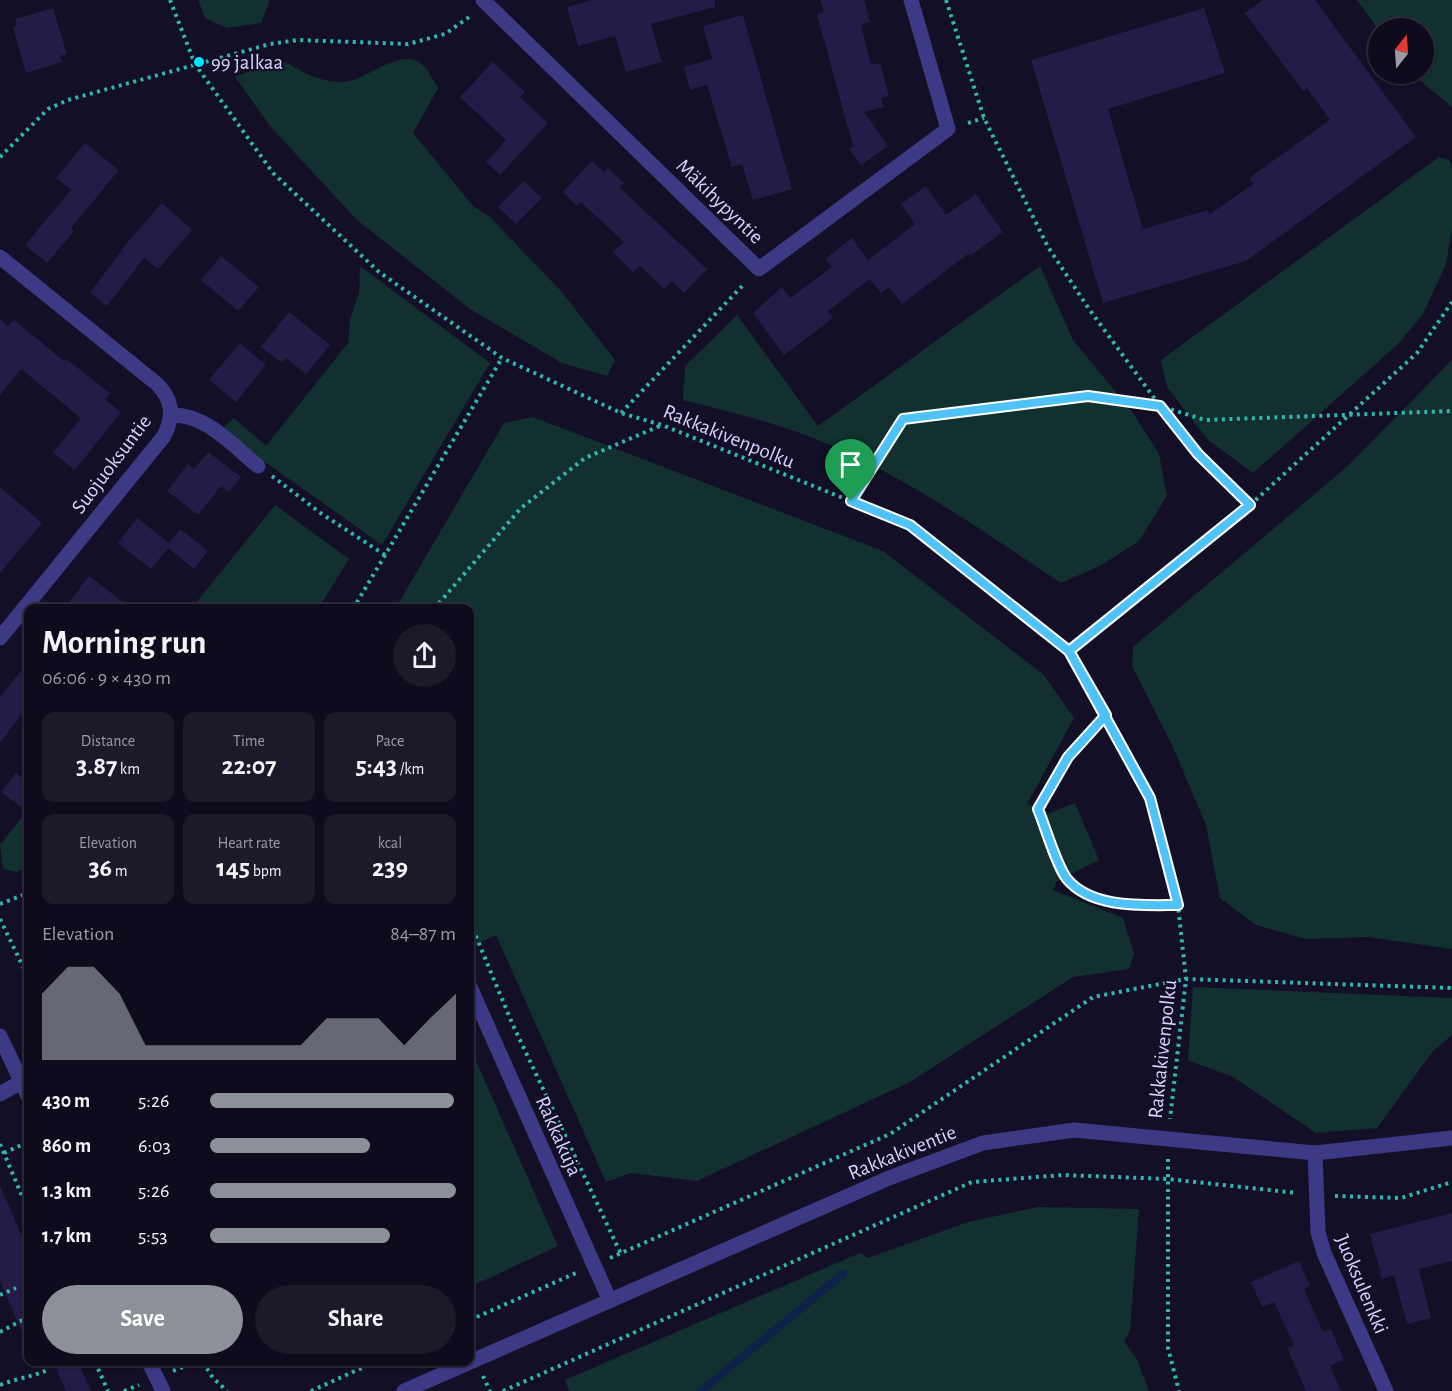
<!DOCTYPE html>
<html lang="en">
<head>
<meta charset="utf-8">
<style>
  :root { --surface:#0e0b1c; --page:#1c1929; --text:#f1f3f6; --muted:#9b9ba3; --line:#2e2b3b; --accent:#8c9099 }
  body { margin:0; font-family:"Alegreya Sans",sans-serif; background:var(--page); color:var(--text); height:100vh; display:flex; flex-direction:column; font-size:22px; white-space:nowrap }
  * { box-sizing:border-box; margin:0 }
  p { font-size:20px; color:var(--muted) }
  .icon { flex:none; width:33px; height:33px; fill:none; stroke:currentColor; stroke-width:2; stroke-linecap:round; stroke-linejoin:round }
  .map { position:relative; flex:1; overflow:hidden }
  .sheet { position:absolute; left:24px; top:604px; width:450px; height:762px; display:flex; flex-direction:column; background:var(--surface); border-radius:12px; box-shadow:0 2px 4px #0004,0 0 0 2px var(--line) }
  .sheet>* { flex:none }
  .needle { width:39px; rotate:17deg }
  .buttons { position:absolute; left:1368px; top:18px; display:grid; gap:12px }
  .buttons a { display:grid; place-items:center; width:66px; height:66px; border-radius:50%; background:var(--surface); box-shadow:0 2px 4px #0004,0 0 0 2px var(--line); font-size:30px }
  .pin { position:absolute; display:grid; place-items:center; width:51px; height:51px; color:#fff; margin:-62px -26px; border-radius:50% 50% 50% 0; rotate:-45deg; box-shadow:0 0 6px #0007 }
  .pin .icon { rotate:45deg }
  .round { display:grid; place-items:center; flex:none; width:63px; height:63px; border-radius:32px; background:var(--page) }
  .headline { display:flex; align-items:center; justify-content:space-between; height:102px; padding:0 18px }
  h1 { font-size:33px; font-weight:600; line-height:45px }
  .figures { display:grid; grid-template-columns:repeat(3,1fr); gap:9px; height:102px; padding:6px 18px }
  .figures div { display:grid; align-content:center; border-radius:12px; background:var(--page); text-align:center }
  .figures b { font-size:26px; font-weight:600 }
  .figures small { font-size:16px; font-weight:400 }
  .figures p { font-size:16px }
  .chart { height:168px; padding:12px 18px }
  .chart p { display:flex; justify-content:space-between }
  .chart svg { width:100%; height:108px; margin-top:6px; fill:var(--accent); opacity:.7 }
  .primary-button { display:flex; gap:12px; margin-top:auto; padding:12px 18px }
  .primary-button a { flex:1; height:69px; border-radius:36px; background:var(--accent); color:#fff; font-size:24px; font-weight:600; line-height:69px; text-align:center }
  .primary-button a+a { background:var(--page); color:var(--text) }
  ul { padding:0 18px; list-style:none; font-size:20px }
  li { display:grid; grid-template-columns:96px 72px 1fr; align-items:center; height:45px }
  li i { height:15px; border-radius:8px; background:var(--accent) }
  .map>svg:first-child { display:block }
</style>
</head>
<body>
<div class="map">
<svg width="1452" height="1391" viewBox="0 0 1452 1391">
  <rect width="100%" height="100%" fill="#130f26"/>
  <g fill="#12302f">
    <polygon points="198,0 270,0 261,23 227,28 205,18"/>
    <polygon points="1357,0 1452,0 1452,107 1412,74 1424,74 1424,28 1378,29"/>
    <path d="M280,59C301,71 324,86 349,81C368,77 400,50 419,62C427,67 433,80 438,88L413,133L473,206L489,216L561,291L615,360L607,376L562,363L470,309L357,220L270,126L235,77Z"/>
    <polygon points="1439,157 1449,160 1452,169 1452,230 1446,264 1423,314 1398,344 1253,473 1208,440 1167,387 1161,360"/>
    <polygon points="360,266 490,363 382,545 220,430 234,418 266,446 348,343 350,320 359,293"/>
    <path d="M1040,266L1073,340L1133,413L1159,454L1167,496L1139,541L1100,566L1061,583C987,534 915,483 835,447C786,425 734,413 683,400L685,366L737,315L818,426Z"/>
    <polygon points="1452,360 1452,949 1368,937 1306,939 1256,925 1220,898 1206,825 1172,745 1132,666 1133,647 1348,466"/>
    <polygon points="533,417 883,551 1044,675 1074,718 1027,804 1048,814 1075,803 1099,860 1057,881 1053,890 1123,918 1134,953 1129,969 1073,977 910,1082 697,1181 631,1173 606,1182 496,935 470,947 470,609 395,609 504,423"/>
    <polygon points="275,505 349,559 318,609 191,609"/>
    <polygon points="28,809 28,867 16,872 3,869 0,845"/>
    <polygon points="1193,987 1452,998 1452,1035 1433,1051 1377,1128 1316,1133 1233,1077 1188,1060"/>
    <polygon points="475,1059 558,1246 470,1287 470,1062"/>
    <polygon points="1038,1207 1139,1209 1130,1331 1124,1341 1137,1360 1149,1391 569,1391 565,1380 860,1253 868,1258 968,1222"/>
  </g>
  <g fill="none" stroke-linecap="round" stroke-linejoin="round">
    <polyline stroke="#0c2248" stroke-width="8" points="701,1391 843,1274"/>
  </g>
  <g fill="#241b47">
    <polygon points="591,0 715,0 715,7 651,24 662,62 626,72 615,36 578,46 567,7"/>
    <polygon points="820,0 864,0 870,22 861,25 871,65 880,63 889,96 881,98 884,107 864,112 888,146 861,165 849,149 853,146 817,14 824,12"/>
    <polygon points="1263,0 1315,0 1416,137 1246,261 1103,303 1031,60 1204,8 1225,73 1108,109 1143,229 1208,210 1209,215 1253,184 1249,178 1330,120 1307,88 1303,91 1245,13"/>
    <polygon points="53,8 67,54 60,56 62,62 26,73 13,28 17,26 15,19"/>
    <polygon points="743,15 792,189 753,200 742,164 732,167 707,85 690,90 684,67 712,59 703,26"/>
    <polygon points="493,62 525,92 520,97 548,123 500,175 486,162 506,140 460,97"/>
    <polygon points="85,143 119,170 71,228 74,231 47,263 25,245 71,190 56,178"/>
    <polygon points="592,161 604,172 608,168 624,183 619,187 707,269 684,293 672,281 664,289 640,266 633,272 613,252 624,242 581,202 577,206 563,192"/>
    <polygon points="524,181 542,198 516,224 498,207"/>
    <polygon points="926,186 946,215 976,194 1003,232 970,256 968,254 902,304 889,287 881,293 870,279 828,311 833,318 784,355 753,313 782,287 790,298 832,267 825,259 852,238 868,260 915,224 901,204"/>
    <polygon points="162,203 192,230 158,269 144,258 107,306 90,293 127,243"/>
    <polygon points="221,256 259,287 238,311 201,280"/>
    <polygon points="289,312 330,345 306,374 286,358 282,363 261,347"/>
    <polygon points="0,319 8,326 14,320 64,361 66,359 110,393 105,400 121,412 75,470 53,453 81,418 21,369 0,395"/>
    <polygon points="240,343 266,365 236,402 209,380"/>
    <polygon points="208,452 241,477 229,492 221,486 198,515 167,491 188,464 194,469"/>
    <polygon points="0,487 42,523 0,573"/>
    <polygon points="137,518 169,543 180,529 208,551 194,569 168,548 151,569 118,543"/>
    <polygon points="89,576 132,609 80,609 70,601"/>
    <polygon points="28,662 28,706 0,743 0,697"/>
    <polygon points="16,773 28,782 28,797 21,807 1,792"/>
    <polygon points="0,1186 28,1250 28,1346 0,1281"/>
    <polygon points="1452,1213 1452,1261 1419,1269 1431,1318 1407,1324 1394,1275 1382,1279 1370,1234"/>
    <polygon points="1299,1261 1310,1286 1304,1289 1323,1332 1331,1329 1344,1360 1330,1366 1341,1391 1306,1391 1287,1348 1294,1345 1274,1302 1262,1307 1251,1282"/>
    <polygon points="53,1362 78,1362 91,1391 66,1391"/>
  </g>
  <g fill="none" stroke-linecap="round" stroke-linejoin="round">
    <g stroke="#2fb8b0" stroke-width="4" stroke-dasharray="3 4.5" stroke-linecap="butt">
      <polyline points="170,0 195,64 273,173 379,272 502,358 621,413 662,425 910,525 1069,651 1150,798 1178,905 1186,979 1170,1119"/>
      <polyline points="946,0 984,118 1048,247 1089,309 1160,406 1198,454 1250,505"/>
      <polyline points="968,123 984,118"/>
      <polyline points="0,157 48,109 68,100 270,44 298,40 408,44 445,34 472,15"/>
      <polyline points="621,413 745,283"/>
      <polyline points="272,476 322,514 385,555"/>
      <polyline points="851,501 903,419 1088,397 1160,406 1205,420 1452,411"/>
      <polyline points="353,609 502,358"/>
      <polyline points="434,609 521,508 585,458 662,425"/>
      <polyline points="1069,651 1250,505 1417,353 1452,302"/>
      <path d="M1106,715L1069,757L1038,809C1045,826 1057,867 1067,879C1092,909 1144,905 1178,905"/>
      <polyline points="0,904 28,893"/>
      <polyline points="0,919 28,977"/>
      <polyline points="470,922 512,1023 621,1254"/>
      <polyline points="0,1144 28,1210"/>
      <polyline points="4,1153 28,1142"/>
      <polyline points="1168,1159 1168,1348 1179,1391"/>
      <polyline points="1335,1196 1401,1198 1452,1182"/>
      <polyline points="610,1258 890,1134 1093,997 1186,979 1452,988"/>
      <polyline points="0,1295 16,1288"/>
      <polyline points="470,1320 576,1273"/>
      <polyline points="0,1332 28,1317"/>
      <polyline points="95,1362 108,1391"/>
      <polyline points="203,1362 213,1378 227,1391"/>
      <polyline points="173,1371 195,1362"/>
      <polyline points="483,1376 490,1391"/>
      <path d="M0,1385C18,1378 32,1377 50,1369"/>
      <polyline points="124,1391 139,1385"/>
      <polyline points="311,1391 375,1362"/>
      <polyline points="503,1391 972,1182 1063,1175 1168,1179 1297,1193"/>
    </g>
    <g stroke="#3d3a85" stroke-width="15">
      <polyline points="483,0 759,269 948,129 911,0"/>
      <path d="M0,257L157,384C173,400 174,416 164,436L0,638"/>
      <path d="M171,415C206,414 232,445 258,466"/>
      <polyline points="470,987 610,1301"/>
      <polyline points="0,1036 28,1096"/>
      <polyline points="0,1094 21,1082"/>
      <polyline points="1315,1153 1318,1232 1324,1253 1386,1391"/>
      <polyline points="149,1362 163,1391"/>
      <polyline points="404,1391 889,1178 983,1143 1074,1130 1315,1153 1452,1138"/>
    </g>
  </g>
  <g fill="none" stroke-linecap="round" stroke-linejoin="round">
    <g stroke="#fff" stroke-width="12">
      <path id="route" d="M851,501L910,525L1069,651L1150,798L1178,905C1144,905 1092,909 1067,879C1057,867 1045,826 1038,809L1068,757L1106,715L1069,651L1250,505L1198,454L1160,406L1088,396L903,419L851,501"/>
    </g>
    <use href="#route" stroke="#4fc3f7" stroke-width="8"/>
  </g>
  <circle fill="#00e5ff" stroke="#130f26" stroke-width="2" cx="199" cy="62" r="6"/>
  <g text-anchor="middle" stroke-width="4.5" stroke-linejoin="round" paint-order="stroke">
    <g font-size="21" fill="#d9d4ff" stroke="#130f26" text-anchor="start">
      <text x="211" y="69">99 jalkaa</text>
    </g>
    <g font-size="21" fill="#d9d4ff" stroke="#130f26">
      <text transform="translate(720 201) rotate(44)" y="7">Mäkihypyntie</text>
      <text transform="translate(729 436) rotate(22)" y="7">Rakkakivenpolku</text>
      <text transform="translate(111 464) rotate(-53)" y="7">Suojuoksuntie</text>
      <text transform="translate(1162 1049) rotate(-84)" y="7">Rakkakivenpolku</text>
      <text transform="translate(559 1136) rotate(66)" y="7">Rakkakuja</text>
      <text transform="translate(902 1152) rotate(-22)" y="7">Rakkakiventie</text>
      <text transform="translate(1362 1284) rotate(67)" y="7">Juoksulenkki</text>
    </g>
  </g>
</svg>
<div class="buttons">
<a><svg class="needle" viewBox="-14 -14 28 28"><path d="M0-13l5 13h-10z" fill="#e53935"/><path d="M0 13l5-13h-10z" fill="#9b9ba3"/></svg></a>
</div>
<div class="pin" style="left:851px;top:501px;background:#1e9e55"><svg class="icon" aria-label="arrive" viewBox="0 0 24 24"><path d="M6 21V4h12l-3 4 3 4H6"/></svg></div>
<section class="sheet">
<div class="headline"><div><h1>Morning run</h1><p>06:06 · 9 × 430 m</p></div><a class="round"><svg class="icon" aria-label="share" viewBox="0 0 24 24"><path d="M12 15V3M7 8l5-5 5 5M5 13v7h14v-7"/></svg></a></div>
<div class="figures">
<div><p>Distance</p><b>3.87<small> km</small></b></div>
<div><p>Time</p><b>22:07</b></div>
<div><p>Pace</p><b>5:43<small> /km</small></b></div>
</div>
<div class="figures">
<div><p>Elevation</p><b>36<small> m</small></b></div>
<div><p>Heart rate</p><b>145<small> bpm</small></b></div>
<div><p>kcal</p><b>239</b></div>
</div>
<div class="chart"><p><span>Elevation</span>84–87 m</p>
<svg viewBox="0 0 160 44" preserveAspectRatio="none"><path d="M0 44V17L10 6L20 6L30 17L40 38L50 38L60 38L70 38L80 38L90 38L100 38L110 27L120 27L130 27L140 38L150 27L160 17V44z"/></svg>
</div>
<ul>
<li><b>430 m</b>5:26<i style="width:99%"></i></li>
<li><b>860 m</b>6:03<i style="width:65%"></i></li>
<li><b>1.3 km</b>5:26<i style="width:100%"></i></li>
<li><b>1.7 km</b>5:53<i style="width:73%"></i></li>
</ul>
<div class="primary-button"><a>Save</a><a>Share</a></div>
</section>
</div>
</body>
</html>
